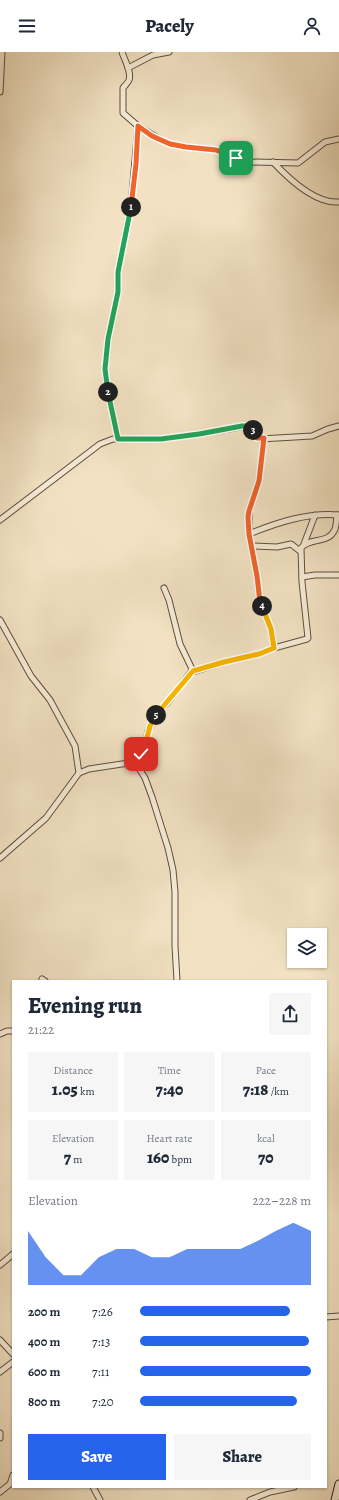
<!DOCTYPE html>
<html lang="en">
<head>
<meta charset="utf-8">
<style>
  :root { --surface:#fff; --page:#f6f6f7; --text:#1f2937; --muted:#747a83; --accent:#2563eb }
  body { margin:0; font-family:Alegreya,serif; background:var(--page); color:var(--text); height:100vh; display:flex; flex-direction:column; font-size:15px; white-space:nowrap }
  * { box-sizing:border-box; margin:0 }
  p { font-size:13px; color:var(--muted) }
  .icon { flex:none; width:22px; height:22px; fill:none; stroke:currentColor; stroke-width:2; stroke-linecap:round; stroke-linejoin:round }
  .map { position:relative; flex:1; overflow:hidden }
  .side { position:absolute; left:12px; top:928px; width:315px; height:508px; display:flex; flex-direction:column; background:var(--surface); border-radius:0px; box-shadow:0 1px 3px #0004 }
  .side>* { flex:none }
  .controls { position:absolute; left:287px; top:876px; display:grid; gap:8px }
  .controls a { display:grid; place-items:center; width:40px; height:40px; border-radius:0px; background:var(--surface); box-shadow:0 1px 3px #0004; font-size:20px }
  .pin { position:absolute; display:grid; place-items:center; width:34px; height:34px; color:#fff; margin:-17px; border-radius:8px; box-shadow:0 2px 6px #0006 }
  .km { position:absolute; width:20px; height:20px; margin:-10px; border-radius:50%; background:#222; color:#fff; font-size:11px; line-height:20px; text-align:center }
  .round { display:grid; place-items:center; flex:none; width:42px; height:42px; border-radius:0px; background:var(--page) }
  .headline { display:flex; align-items:center; justify-content:space-between; height:68px; padding:0 16px }
  h1 { font-size:22px; font-weight:800; line-height:30px }
  .stats { display:grid; grid-template-columns:repeat(3,1fr); gap:6px; height:68px; padding:4px 16px }
  .stats div { display:grid; align-content:center; border-radius:0px; background:var(--page); text-align:center }
  .stats b { font-size:17px; font-weight:800 }
  .stats small { font-size:11px; font-weight:400 }
  .stats p { font-size:11px }
  .chart { height:112px; padding:8px 16px }
  .chart p { display:flex; justify-content:space-between }
  .chart svg { width:100%; height:72px; margin-top:4px; fill:var(--accent); opacity:.7 }
  .primary-button { display:flex; gap:8px; margin-top:auto; padding:8px 16px }
  .primary-button a { flex:1; height:46px; border-radius:0px; background:var(--accent); color:#fff; font-size:16px; font-weight:800; line-height:46px; text-align:center }
  .primary-button a+a { background:var(--page); color:var(--text) }
  ul { padding:0 16px; list-style:none; font-size:13px }
  li { display:grid; grid-template-columns:64px 48px 1fr; align-items:center; height:30px }
  li i { height:10px; border-radius:5px; background:var(--accent) }
  header { display:flex; justify-content:space-between; align-items:center; height:52px; padding:0 16px; background:var(--surface); font-size:18px; font-weight:800 }
  .map>svg:first-child { display:block }
</style>
</head>
<body>
<header><svg class="icon" aria-label="menu" viewBox="0 0 24 24"><path d="M4 6h16M4 12h16M4 18h16"/></svg>Pacely<svg class="icon" aria-label="person" viewBox="0 0 24 24"><circle cx="12" cy="8" r="4"/><path d="M4 21q1-7 8-7t8 7"/></svg></header>
<div class="map">
<svg width="339" height="1448" viewBox="0 0 339 1448">
  <rect width="100%" height="100%" fill="#f2e2c3"/>
  <filter id="stains"><feTurbulence type="fractalNoise" baseFrequency=".005" numOctaves="4"/><feColorMatrix values="0 0 0 0 .2 0 0 0 0 .09 0 0 0 0 .02 0 0 0 .5 -.17"/></filter>
  <radialGradient id="worn" r=".72"><stop offset=".6" stop-color="#630" stop-opacity="0"/><stop offset="1" stop-color="#630" stop-opacity=".3"/></radialGradient>
  <g fill="none" stroke-linecap="round" stroke-linejoin="round">
    <g stroke="#5e4f3f" stroke-width="7">
      <g id="street">
        <path d="M122,0C124,7 132,20 129,28C128,31 125,33 123,36V61L138,74"/>
        <polyline points="128,16 153,3 169,0"/>
        <polyline points="0,40 2,0"/>
        <path d="M273,110C288,126 315,152 339,150"/>
        <polyline points="264,386 259,429 249,459 249,482 257,524 260,550 271,577 274,596"/>
        <polyline points="118,387 107,334 105,317 108,287 118,240 118,220 131,153 138,74 161,88 170,92 186,95 216,98 249,110 298,111 325,90 339,87"/>
        <polyline points="0,468 100,392 113,387 161,387 199,382 246,374 252,376 257,386 260,387 312,384 328,377 339,374"/>
        <path d="M249,482C276,471 308,460 339,463"/>
        <polyline points="304,492 315,463"/>
        <polyline points="252,494 277,495 291,492 300,499"/>
        <polyline points="302,525 315,523 339,523"/>
        <polyline points="164,536 169,548 180,592 193,619"/>
        <polyline points="0,568 31,624 50,648 75,694 79,721"/>
        <polyline points="135,710 145,726 152,745 168,796 173,818 175,840 175,894 177,929"/>
        <path d="M0,806L46,766L79,721L89,717L135,710L144,697L148,679L157,662L168,650L190,621L224,610L259,602L274,596L307,587L308,586L302,530L301,496C309,485 328,492 334,479C337,475 336,468 337,463"/>
        <polyline points="42,927 45,929"/>
        <polyline points="0,982 7,979 13,979"/>
        <polyline points="0,1213 13,1202"/>
        <polyline points="326,1265 339,1264"/>
        <polyline points="0,1288 13,1302"/>
        <polyline points="0,1320 13,1310"/>
        <polyline points="0,1381 0,1386"/>
        <polyline points="93,1435 100,1448"/>
        <polyline points="0,1440 10,1432 13,1423"/>
        <polyline points="250,1448 270,1440 294,1435"/>
      </g>
    </g>
    <g stroke="#2d1e13" stroke-width="9">
      <polyline id="secondary" points="335,1448 339,1432"/>
    </g>
    <use href="#street" stroke="#f7ecd8" stroke-width="5"/>
    <use href="#secondary" stroke="#f7ecd8" stroke-width="7"/>
  </g>
  <g fill="none" stroke-linecap="round" stroke-linejoin="round">
    <g stroke="#fff" stroke-width="8">
      <polyline id="split-1" points="131,155 136,112 138,74 152,84 170,92 186,95 216,98 236,106"/>
    </g>
    <g stroke="#fff" stroke-width="8">
      <polyline id="split-2" points="108,340 105,317 108,287 118,240 118,220 131,155"/>
    </g>
    <g stroke="#fff" stroke-width="8">
      <polyline id="split-3" points="108,340 118,387 161,387 199,382 242,374 250,374 253,378"/>
    </g>
    <g stroke="#fff" stroke-width="8">
      <polyline id="split-4" points="253,378 257,386 264,386 259,429 249,459 248,465 249,482 257,524 260,550 262,554"/>
    </g>
    <g stroke="#fff" stroke-width="8">
      <polyline id="split-5" points="156,663 193,619 224,610 259,602 274,596 271,577 262,554"/>
    </g>
    <g stroke="#fff" stroke-width="8">
      <polyline id="split-6" points="141,702 144,697 150,674 156,663"/>
    </g>
    <use href="#split-1" stroke="#f0652b" stroke-width="5"/>
    <use href="#split-2" stroke="#22a559" stroke-width="5"/>
    <use href="#split-3" stroke="#22a559" stroke-width="5"/>
    <use href="#split-4" stroke="#f0652b" stroke-width="5"/>
    <use href="#split-5" stroke="#f5b400" stroke-width="5"/>
    <use href="#split-6" stroke="#f5b400" stroke-width="5"/>
  </g>
  <rect width="100%" height="100%" filter="url(#stains)"/>
  <rect width="100%" height="100%" fill="url(#worn)"/>
</svg>
<div class="controls">
<a><svg class="icon" aria-label="layers" viewBox="0 0 24 24"><path d="M12 4l9 5-9 5-9-5zM3 14l9 5 9-5"/></svg></a>
</div>
<div class="pin" style="left:236px;top:106px;background:#1e9e55"><svg class="icon" aria-label="arrive" viewBox="0 0 24 24"><path d="M6 21V4h12l-3 4 3 4H6"/></svg></div>
<div class="pin" style="left:141px;top:702px;background:#d93025"><svg class="icon" aria-label="check" viewBox="0 0 24 24"><path d="M5 12l5 5 9-10"/></svg></div>
<b class="km" style="left:131px;top:155px">1</b>
<b class="km" style="left:108px;top:340px">2</b>
<b class="km" style="left:253px;top:378px">3</b>
<b class="km" style="left:262px;top:554px">4</b>
<b class="km" style="left:156px;top:663px">5</b>
<section class="side">
<div class="headline"><div><h1>Evening run</h1><p>21:22</p></div><a class="round"><svg class="icon" aria-label="share" viewBox="0 0 24 24"><path d="M12 15V3M7 8l5-5 5 5M5 13v7h14v-7"/></svg></a></div>
<div class="stats">
<div><p>Distance</p><b>1.05<small> km</small></b></div>
<div><p>Time</p><b>7:40</b></div>
<div><p>Pace</p><b>7:18<small> /km</small></b></div>
</div>
<div class="stats">
<div><p>Elevation</p><b>7<small> m</small></b></div>
<div><p>Heart rate</p><b>160<small> bpm</small></b></div>
<div><p>kcal</p><b>70</b></div>
</div>
<div class="chart"><p><span>Elevation</span>222–228 m</p>
<svg viewBox="0 0 160 44" preserveAspectRatio="none"><path d="M0 44V11L10 27L20 38L30 38L40 27L50 22L60 22L70 27L80 27L90 22L100 22L110 22L120 22L130 17L140 11L150 6L160 11V44z"/></svg>
</div>
<ul>
<li><b>200 m</b>7:26<i style="width:88%"></i></li>
<li><b>400 m</b>7:13<i style="width:99%"></i></li>
<li><b>600 m</b>7:11<i style="width:100%"></i></li>
<li><b>800 m</b>7:20<i style="width:92%"></i></li>
</ul>
<div class="primary-button"><a>Save</a><a>Share</a></div>
</section>
</div>
</body>
</html>
